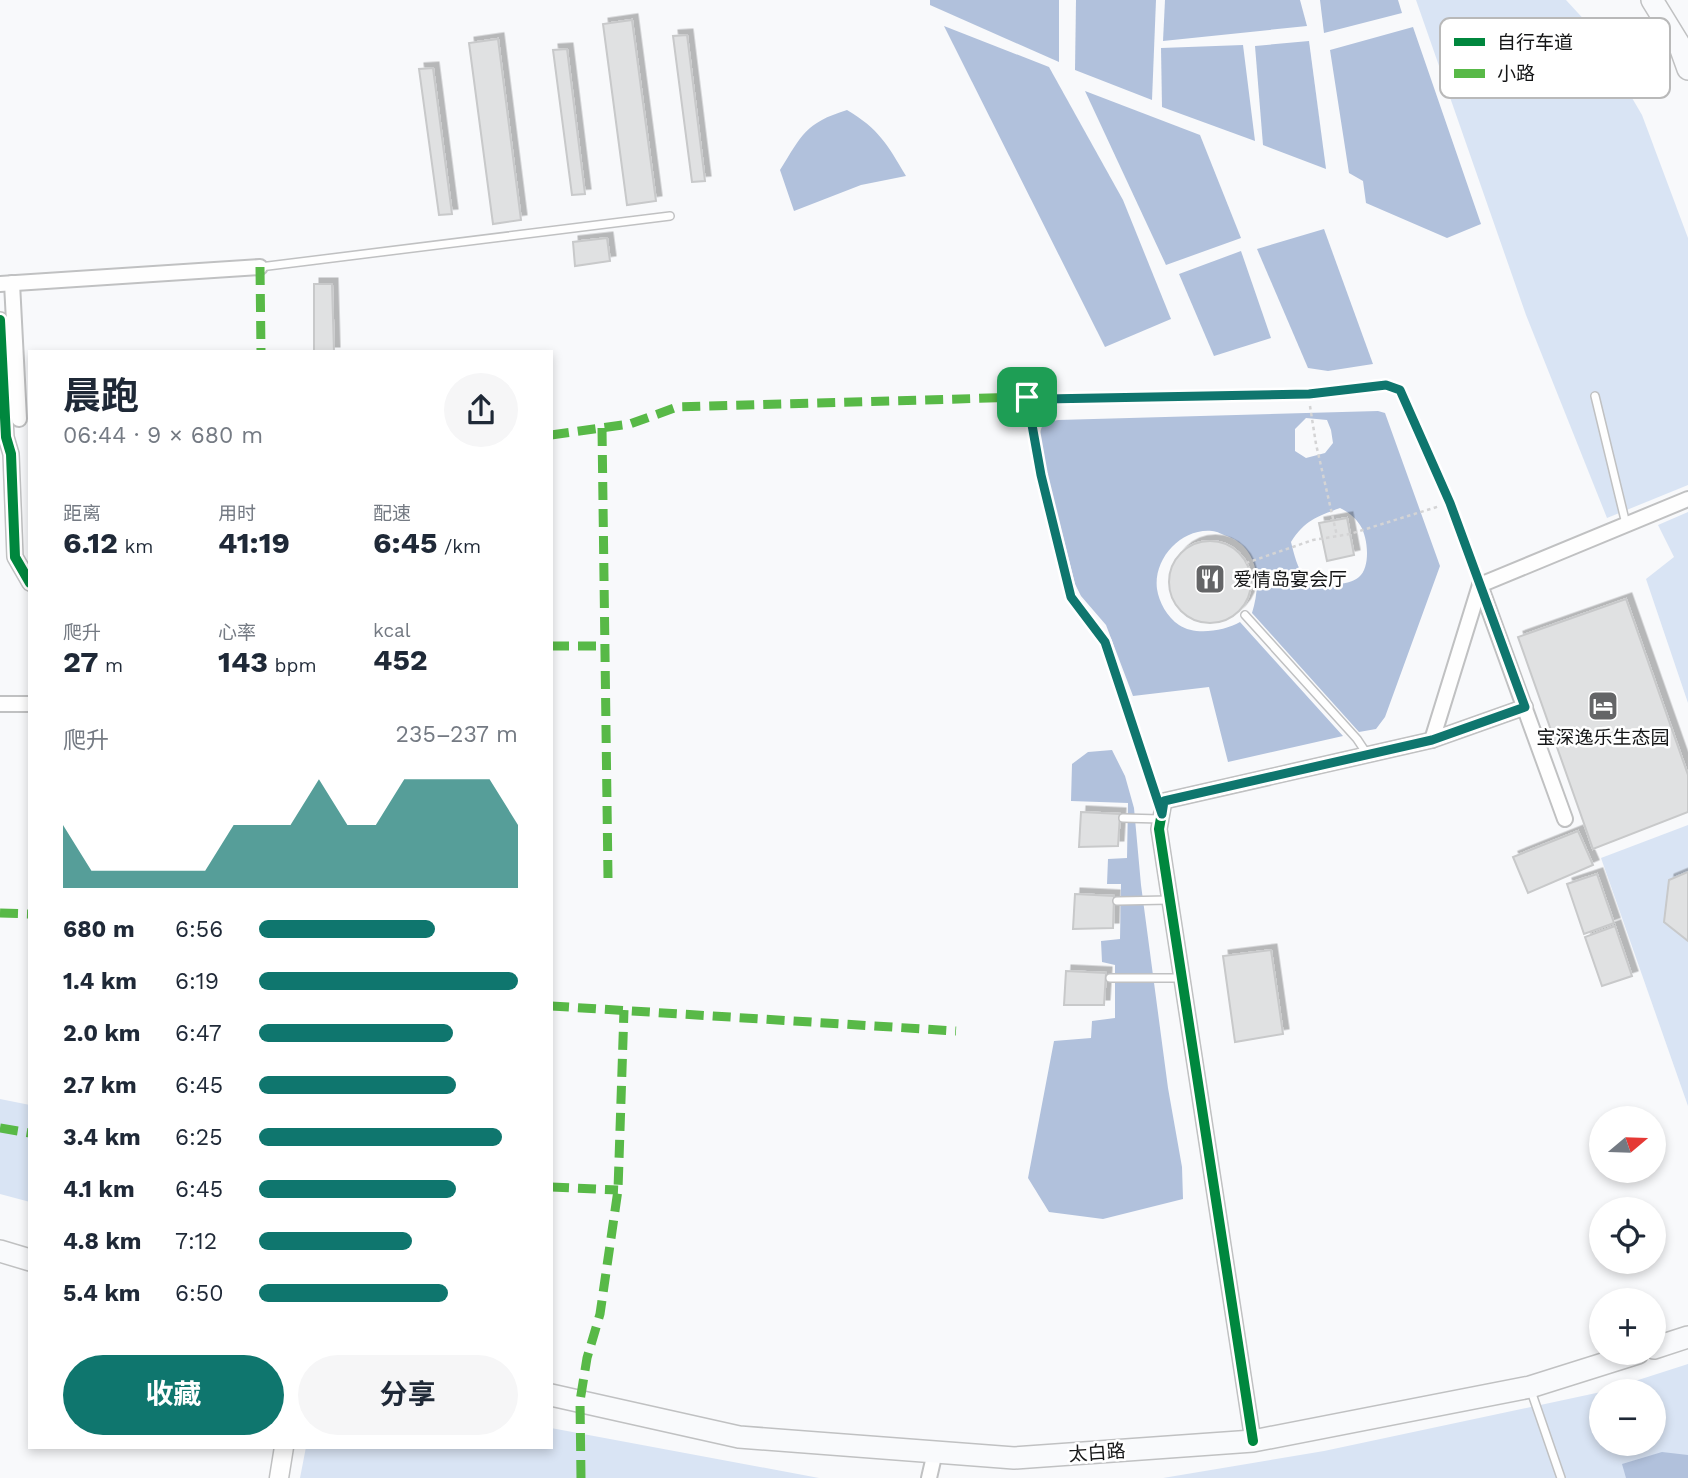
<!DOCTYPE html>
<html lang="zh">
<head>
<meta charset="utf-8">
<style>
  :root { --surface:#fff; --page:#f6f6f7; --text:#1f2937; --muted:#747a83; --accent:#0f766e }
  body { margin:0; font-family:"Work Sans","Noto Sans SC",sans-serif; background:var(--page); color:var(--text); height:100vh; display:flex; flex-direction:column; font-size:26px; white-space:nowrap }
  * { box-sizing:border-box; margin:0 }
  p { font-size:23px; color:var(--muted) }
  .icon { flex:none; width:38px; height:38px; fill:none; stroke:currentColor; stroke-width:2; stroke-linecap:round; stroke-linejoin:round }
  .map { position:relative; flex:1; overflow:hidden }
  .details { position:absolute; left:28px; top:350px; width:525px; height:1099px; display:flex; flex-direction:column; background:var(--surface); border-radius:0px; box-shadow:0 4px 10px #0003 }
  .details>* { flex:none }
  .needle { width:46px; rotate:71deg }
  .fabs { position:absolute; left:1589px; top:1106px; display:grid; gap:14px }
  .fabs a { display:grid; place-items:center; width:77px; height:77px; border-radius:50%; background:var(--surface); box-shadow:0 4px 10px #0003; font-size:35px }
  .pin { position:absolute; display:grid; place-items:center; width:60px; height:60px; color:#fff; margin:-30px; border-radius:14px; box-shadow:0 4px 10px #0006 }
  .round { display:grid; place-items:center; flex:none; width:74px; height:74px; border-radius:37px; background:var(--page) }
  .overview { display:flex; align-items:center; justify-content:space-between; height:119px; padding:0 35px }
  h1 { font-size:38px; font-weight:700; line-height:52px }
  .stats { display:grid; grid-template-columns:repeat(3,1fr); gap:10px; height:119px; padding:7px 35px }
  .stats div { display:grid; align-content:center }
  .stats b { font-size:30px; font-weight:700 }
  .stats small { font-size:19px; font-weight:400 }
  .stats p { font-size:19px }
  .chart { height:196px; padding:14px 35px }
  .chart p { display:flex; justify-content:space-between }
  .chart svg { width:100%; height:126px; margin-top:7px; fill:var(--accent); opacity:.7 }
  .action { display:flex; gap:14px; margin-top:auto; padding:14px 35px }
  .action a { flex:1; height:80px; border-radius:42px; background:var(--accent); color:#fff; font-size:28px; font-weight:700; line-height:80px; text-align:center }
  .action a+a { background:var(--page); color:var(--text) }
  ul { padding:0 35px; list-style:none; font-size:23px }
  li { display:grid; grid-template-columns:112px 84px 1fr; align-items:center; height:52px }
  li i { height:18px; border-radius:9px; background:var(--accent) }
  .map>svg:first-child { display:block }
</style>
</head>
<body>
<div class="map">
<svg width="1688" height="1478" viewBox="0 0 1688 1478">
  <defs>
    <filter id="shadow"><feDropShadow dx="5.5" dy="-5.5" stdDeviation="0" flood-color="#0004"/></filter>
  </defs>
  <rect width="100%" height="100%" fill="#f8f9fb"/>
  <g fill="#d9e4f4">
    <polygon points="1416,0 1566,0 1590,26 1642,115 1688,238 1688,485 1607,518 1526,315"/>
    <polygon points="1688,512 1688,703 1646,579 1674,557 1658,525"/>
    <polygon points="1688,825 1688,1106 1601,858"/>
    <polygon points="0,1099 30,1105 30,1202 0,1194"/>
    <polygon points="1688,1364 1688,1478 1163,1478 1324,1451 1601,1392 1601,1444 1654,1444 1654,1391 1604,1391"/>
    <polygon points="551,1428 819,1478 300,1478 306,1447 551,1447"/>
  </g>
  <g fill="#b1c1dc" fill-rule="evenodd">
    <polygon points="930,0 1059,0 1059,62 930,5"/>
    <polygon points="1076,0 1156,0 1152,100 1075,70"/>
    <polygon points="1165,0 1300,0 1307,26 1163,41"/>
    <polygon points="1320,0 1398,0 1402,13 1324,33"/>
    <polygon points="944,26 1049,67 1123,200 1171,319 1105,347"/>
    <polygon points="1413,27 1481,224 1447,238 1366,203 1363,181 1349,173 1330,50"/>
    <polygon points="1309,41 1326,169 1263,145 1255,46"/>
    <polygon points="1243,45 1255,141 1162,107 1161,48"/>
    <polygon points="1085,91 1200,135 1241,238 1166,265"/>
    <path d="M847,110C879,129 887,144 906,176L861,185L794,211L780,170C802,135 805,123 847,110Z"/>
    <polygon points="1324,229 1373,364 1328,371 1308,368 1257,249"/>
    <polygon points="1241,251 1271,338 1214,356 1179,274"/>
    <path d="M1378,411L1385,413L1440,566L1385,717L1376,729L1359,732L1252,613C1261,585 1260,548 1227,536C1223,535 1217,531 1212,531C1181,528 1153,559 1157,589C1159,602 1167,617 1179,625C1195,636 1224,631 1240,622L1343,736L1228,762L1209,687L1133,696L1106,625L1081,596L1075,584L1038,439L1043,423L1058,420ZM1306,418L1327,420L1331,430L1333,443L1325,453L1306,458L1295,451V429ZM1340,508C1348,512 1355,517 1360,525C1368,537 1371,567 1359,577C1347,587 1318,586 1306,577C1297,570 1294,553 1291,542C1305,520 1316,517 1340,508Z"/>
    <polygon points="1112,750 1125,776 1134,808 1141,885 1168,1088 1182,1167 1183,1199 1103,1219 1049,1212 1028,1178 1054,1041 1091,1038 1092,1021 1115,1018 1115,965 1102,962 1101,941 1120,939 1121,884 1107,884 1108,859 1127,858 1128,803 1071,801 1072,764 1088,752"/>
    <polygon points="1662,1452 1688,1455 1688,1478 1626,1478 1622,1464"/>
  </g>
  <g fill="#e0e1e2" stroke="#c8c9ca" stroke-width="2" filter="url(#shadow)">
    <polygon points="632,20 656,201 627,205 603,24"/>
    <polygon points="687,35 705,181 692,182 673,36"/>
    <polygon points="498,39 521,220 493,224 469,43"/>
    <polygon points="567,49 585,194 572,195 553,50"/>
    <polygon points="433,68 452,214 439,215 419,69"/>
    <polygon points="607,238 610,261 575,266 573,242"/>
    <polygon points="314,284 332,284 334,352 314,352"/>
    <polygon points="1347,518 1354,555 1327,561 1319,523"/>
    <circle cx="1210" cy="582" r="41"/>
    <polygon points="1626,599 1688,775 1688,812 1593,849 1518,637"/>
    <polygon points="1081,812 1120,814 1118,846 1079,847"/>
    <polygon points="1578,831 1593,865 1528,893 1513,857"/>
    <polygon points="1688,872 1688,941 1664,922 1669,880"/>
    <polygon points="1597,874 1614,923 1584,934 1567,884"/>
    <polygon points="1075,894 1114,896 1113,928 1073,929"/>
    <polygon points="1615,926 1632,976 1602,986 1585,937"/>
    <polygon points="1271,950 1283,1034 1235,1042 1223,956"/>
    <polygon points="1066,971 1106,973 1104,1005 1064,1005"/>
  </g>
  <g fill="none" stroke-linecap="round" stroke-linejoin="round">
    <g stroke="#c0c1c2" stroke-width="10">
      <g id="service">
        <polyline points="260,267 670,216"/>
        <polyline points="1595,396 1626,524"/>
        <polyline points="1245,615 1357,739 1367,754"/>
        <polyline points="1159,807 1105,642 1071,597 1041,475 1027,397 1045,399 1309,394 1386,385 1400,390 1450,503 1480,585"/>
        <polyline points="1123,818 1160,819"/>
        <polyline points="1117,901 1169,900"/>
        <polyline points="1110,978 1181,978"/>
        <polyline points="1530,1388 1561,1478"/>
      </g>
    </g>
    <g stroke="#c0c1c2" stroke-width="18">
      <g id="minor">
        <polyline points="12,283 19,419"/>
        <polyline points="0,284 260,267"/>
        <polyline points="0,320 6,437 11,454 15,557 30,583"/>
        <polyline points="1480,585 1565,819"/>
        <polyline points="0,704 30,704"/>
        <polyline points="1432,740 1480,585 1688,499"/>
        <polyline points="1253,1441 1159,829 1164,801 1432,740 1525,707"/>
        <polyline points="929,1478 935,1452"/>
      </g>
    </g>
    <g stroke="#c0c1c2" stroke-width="21">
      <polyline id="tertiary" points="279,1478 284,1447"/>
    </g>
    <g stroke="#c0c1c2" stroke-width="24">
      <g id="secondary">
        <polyline points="1652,0 1679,44 1688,69"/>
        <polyline points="0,1251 30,1260"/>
        <polyline points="1654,1348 1688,1337"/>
        <polyline points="551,1395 739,1437 1014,1458 1253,1441 1530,1387 1638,1353"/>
      </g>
    </g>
    <g stroke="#d4d4d5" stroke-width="2.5" stroke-dasharray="3.5 3.5" stroke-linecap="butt">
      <polyline points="1310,406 1316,444 1337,536"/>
      <polyline points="1246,563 1313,540 1350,534 1440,506"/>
    </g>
    <use href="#service" stroke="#fefefe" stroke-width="7"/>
    <use href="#minor" stroke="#fefefe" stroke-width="14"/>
    <use href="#tertiary" stroke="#fefefe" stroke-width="18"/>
    <use href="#secondary" stroke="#f9fafc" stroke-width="21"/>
    <g stroke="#58b947" stroke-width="9" stroke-dasharray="18 9" stroke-linecap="butt">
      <polyline points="260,267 261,352"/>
      <polyline points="602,428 608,878"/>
      <polyline points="551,435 630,424 677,407 1027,397"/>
      <polyline points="551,646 605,646"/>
      <polyline points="0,913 30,914"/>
      <polyline points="551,1006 956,1031"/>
      <polyline points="0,1128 30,1133"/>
      <polyline points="551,1187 618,1190"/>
      <polyline points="581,1478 580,1401 587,1358 600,1314 618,1190 624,1010"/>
    </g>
    <g stroke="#fff" stroke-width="15">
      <g id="cycleway">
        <polyline points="0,320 6,437 11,454 15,557 30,583"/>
        <polyline points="1253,1441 1159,829 1164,801 1432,740 1525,707"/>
      </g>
    </g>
    <use href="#cycleway" stroke="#00873e" stroke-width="10"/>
  </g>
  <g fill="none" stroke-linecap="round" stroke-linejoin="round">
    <g stroke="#fff" stroke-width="14">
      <polygon id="route" points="1386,385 1400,390 1450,503 1525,707 1432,740 1164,801 1162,814 1105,642 1071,597 1041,475 1027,397 1045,399 1309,394"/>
    </g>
    <use href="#route" stroke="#0f766e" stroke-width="9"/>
  </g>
  <defs>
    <g id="restaurant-square" transform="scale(1.575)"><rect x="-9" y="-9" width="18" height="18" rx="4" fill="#646567" stroke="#fff"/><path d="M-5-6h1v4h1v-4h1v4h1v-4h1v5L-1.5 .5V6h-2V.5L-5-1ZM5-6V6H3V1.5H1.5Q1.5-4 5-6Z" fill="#fff"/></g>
    <g id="hotel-square" transform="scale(1.575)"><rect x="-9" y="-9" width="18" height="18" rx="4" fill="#646567" stroke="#fff"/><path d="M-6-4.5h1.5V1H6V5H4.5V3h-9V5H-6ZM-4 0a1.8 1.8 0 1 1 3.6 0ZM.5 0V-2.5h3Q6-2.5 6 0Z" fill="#fff"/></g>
  </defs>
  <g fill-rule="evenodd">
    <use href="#restaurant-square" x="1210" y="579"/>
    <use href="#hotel-square" x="1603" y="706"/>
  </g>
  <g text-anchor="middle" stroke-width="5" stroke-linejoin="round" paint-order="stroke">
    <g font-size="19" fill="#151617" stroke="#fff" text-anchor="start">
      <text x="1233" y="586">爱情岛宴会厅</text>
      <text x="1603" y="744" text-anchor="middle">宝深逸乐生态园</text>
    </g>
    <g font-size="19" fill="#151617" stroke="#fff">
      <text transform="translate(1097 1452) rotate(-4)" y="7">太白路</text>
    </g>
  </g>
  <rect x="1440" y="18" width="230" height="80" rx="10" fill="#fff" stroke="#b9b9b9" stroke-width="2"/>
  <rect x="1454" y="38" width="31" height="8" fill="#00873e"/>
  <rect x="1454" y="69" width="31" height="9" fill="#58b947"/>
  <g font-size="19" fill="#151617">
    <text x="1497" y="49">自行车道</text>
    <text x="1497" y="80">小路</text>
  </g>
</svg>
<div class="fabs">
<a><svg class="needle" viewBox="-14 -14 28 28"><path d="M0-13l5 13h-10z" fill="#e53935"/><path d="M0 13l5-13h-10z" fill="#747a83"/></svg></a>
<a><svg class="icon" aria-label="locate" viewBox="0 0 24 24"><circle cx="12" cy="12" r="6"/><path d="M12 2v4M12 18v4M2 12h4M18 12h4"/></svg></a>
<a>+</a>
<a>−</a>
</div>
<div class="pin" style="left:1027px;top:397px;background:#1e9e55"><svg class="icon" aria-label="arrive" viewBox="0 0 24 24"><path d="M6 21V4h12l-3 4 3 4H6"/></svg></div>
<section class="details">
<div class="overview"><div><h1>晨跑</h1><p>06:44 · 9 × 680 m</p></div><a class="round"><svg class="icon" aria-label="share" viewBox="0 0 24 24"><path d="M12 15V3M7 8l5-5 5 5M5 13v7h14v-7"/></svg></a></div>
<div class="stats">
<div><p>距离</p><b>6.12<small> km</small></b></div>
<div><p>用时</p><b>41:19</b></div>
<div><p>配速</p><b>6:45<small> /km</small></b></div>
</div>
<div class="stats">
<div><p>爬升</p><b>27<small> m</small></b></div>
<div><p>心率</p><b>143<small> bpm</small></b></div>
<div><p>kcal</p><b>452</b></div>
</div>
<div class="chart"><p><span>爬升</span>235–237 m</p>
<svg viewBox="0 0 160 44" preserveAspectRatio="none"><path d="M0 44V22L10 38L20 38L30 38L40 38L50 38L60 22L70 22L80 22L90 6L100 22L110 22L120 6L130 6L140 6L150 6L160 22V44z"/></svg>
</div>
<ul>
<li><b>680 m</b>6:56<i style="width:68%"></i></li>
<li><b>1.4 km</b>6:19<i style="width:100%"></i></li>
<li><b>2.0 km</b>6:47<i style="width:75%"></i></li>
<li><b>2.7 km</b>6:45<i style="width:76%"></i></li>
<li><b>3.4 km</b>6:25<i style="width:94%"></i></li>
<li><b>4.1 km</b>6:45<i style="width:76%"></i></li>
<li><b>4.8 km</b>7:12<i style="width:59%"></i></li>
<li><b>5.4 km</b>6:50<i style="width:73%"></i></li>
</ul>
<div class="action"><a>收藏</a><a>分享</a></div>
</section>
</div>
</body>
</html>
